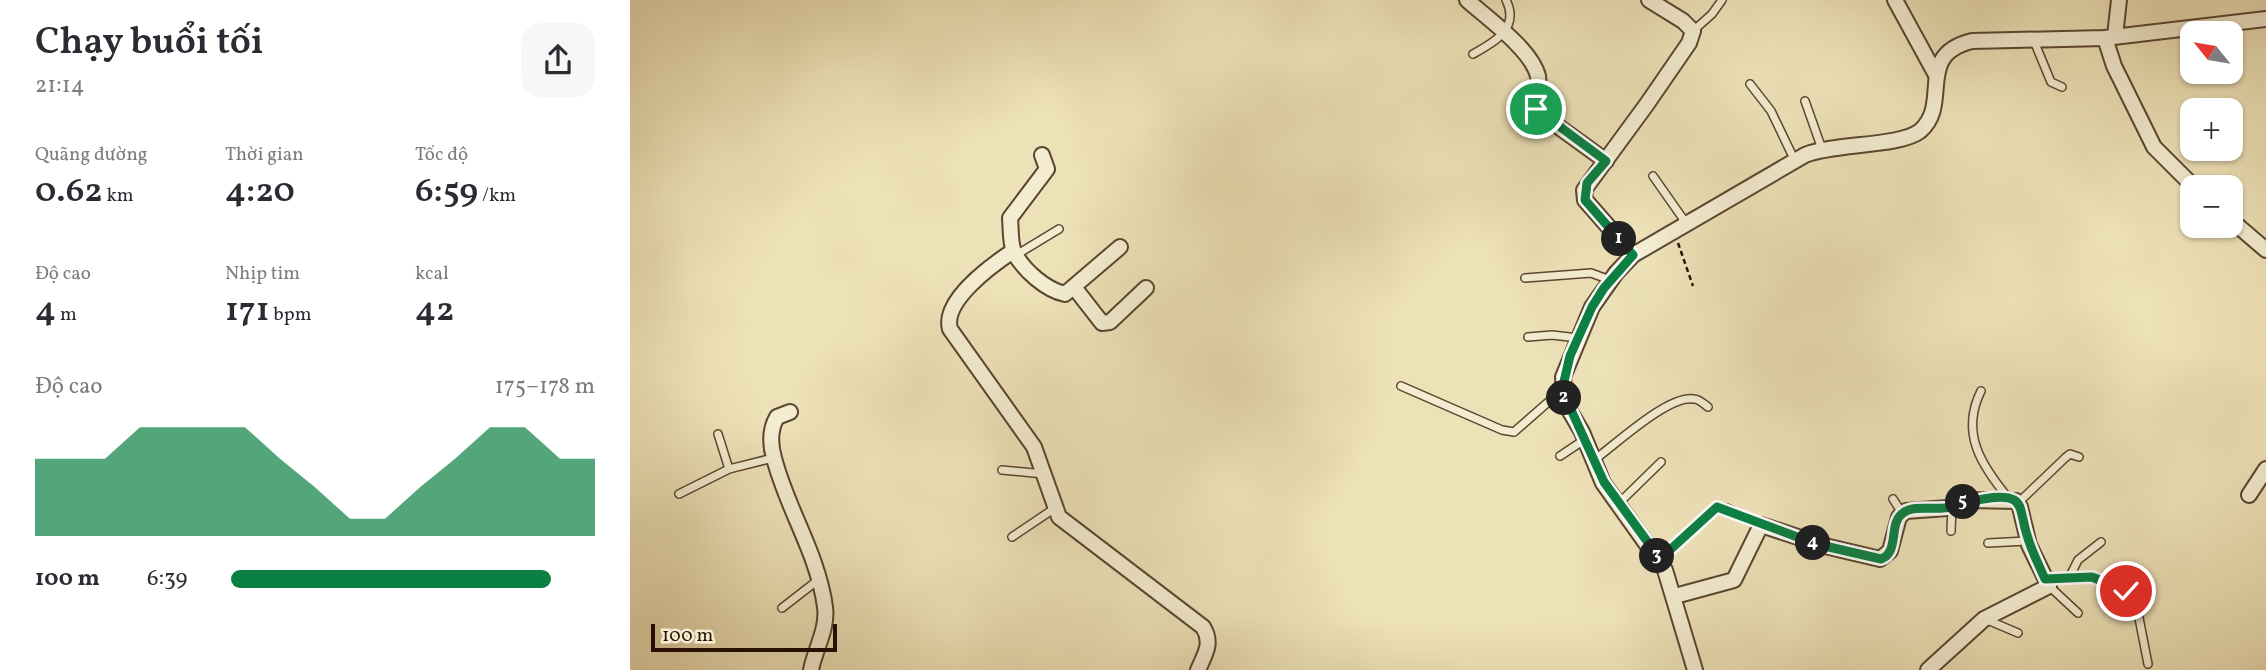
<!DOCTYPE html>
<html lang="vi">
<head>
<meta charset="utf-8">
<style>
  :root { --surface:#fff; --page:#f7f7f7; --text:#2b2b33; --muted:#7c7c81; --accent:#0b8043 }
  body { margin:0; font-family:Vollkorn,serif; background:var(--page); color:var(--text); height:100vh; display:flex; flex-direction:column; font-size:26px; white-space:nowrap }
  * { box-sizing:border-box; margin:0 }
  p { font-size:23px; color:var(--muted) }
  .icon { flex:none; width:38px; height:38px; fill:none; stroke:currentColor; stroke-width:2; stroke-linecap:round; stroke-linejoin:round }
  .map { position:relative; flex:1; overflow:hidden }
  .side { display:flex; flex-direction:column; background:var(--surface); width:630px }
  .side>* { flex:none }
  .needle { width:46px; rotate:300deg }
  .tools { position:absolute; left:1550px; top:21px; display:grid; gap:14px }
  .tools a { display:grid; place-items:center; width:63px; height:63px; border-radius:14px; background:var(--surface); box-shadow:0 2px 5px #0004; font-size:35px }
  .scale { position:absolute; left:21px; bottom:18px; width:186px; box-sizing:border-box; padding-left:7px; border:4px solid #291203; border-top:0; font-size:19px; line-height:24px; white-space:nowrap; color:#291203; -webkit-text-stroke:5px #f3ecd0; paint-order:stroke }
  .pin { position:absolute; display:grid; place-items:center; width:60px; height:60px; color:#fff; margin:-30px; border:4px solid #fff; border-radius:50%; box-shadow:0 2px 7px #0007 }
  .km { position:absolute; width:35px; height:35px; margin:-18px; border-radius:50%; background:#222; color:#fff; font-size:19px; line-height:35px; text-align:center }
  .round { display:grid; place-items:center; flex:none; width:74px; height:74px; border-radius:21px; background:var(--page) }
  .head { display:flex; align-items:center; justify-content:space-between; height:119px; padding:0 35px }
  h1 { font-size:38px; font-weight:600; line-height:52px }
  .metrics { display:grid; grid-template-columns:repeat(3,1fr); gap:10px; height:119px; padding:7px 35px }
  .metrics div { display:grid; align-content:center }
  .metrics b { font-size:35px; font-weight:600 }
  .metrics small { font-size:19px; font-weight:400 }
  .metrics p { font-size:19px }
  .chart { height:196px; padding:14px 35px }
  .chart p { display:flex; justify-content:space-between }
  .chart svg { width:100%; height:126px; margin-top:7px; fill:var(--accent); opacity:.7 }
  ul { padding:0 35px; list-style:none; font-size:23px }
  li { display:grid; grid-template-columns:112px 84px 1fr; align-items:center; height:52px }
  li i { height:18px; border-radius:9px; background:var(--accent) }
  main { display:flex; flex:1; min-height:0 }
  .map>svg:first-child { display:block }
</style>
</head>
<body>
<main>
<section class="side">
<div class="head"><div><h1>Chạy buổi tối</h1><p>21:14</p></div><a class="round"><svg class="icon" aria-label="share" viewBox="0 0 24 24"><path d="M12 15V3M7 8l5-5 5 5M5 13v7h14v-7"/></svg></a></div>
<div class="metrics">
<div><p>Quãng đường</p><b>0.62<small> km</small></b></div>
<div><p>Thời gian</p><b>4:20</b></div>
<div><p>Tốc độ</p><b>6:59<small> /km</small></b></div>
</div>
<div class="metrics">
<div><p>Độ cao</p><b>4<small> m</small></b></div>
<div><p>Nhịp tim</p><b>171<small> bpm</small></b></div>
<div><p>kcal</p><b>42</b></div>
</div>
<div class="chart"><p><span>Độ cao</span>175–178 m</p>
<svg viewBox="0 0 160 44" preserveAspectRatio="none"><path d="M0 44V17L10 17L20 17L30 6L40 6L50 6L60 6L70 17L80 27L90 38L100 38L110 27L120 17L130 6L140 6L150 17L160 17V44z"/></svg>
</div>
<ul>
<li><b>100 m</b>6:39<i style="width:88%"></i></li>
</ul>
</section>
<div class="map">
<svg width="1636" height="670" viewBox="0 0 1636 670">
  <rect width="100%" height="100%" fill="#ede1b7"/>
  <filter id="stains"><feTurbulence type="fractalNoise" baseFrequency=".00286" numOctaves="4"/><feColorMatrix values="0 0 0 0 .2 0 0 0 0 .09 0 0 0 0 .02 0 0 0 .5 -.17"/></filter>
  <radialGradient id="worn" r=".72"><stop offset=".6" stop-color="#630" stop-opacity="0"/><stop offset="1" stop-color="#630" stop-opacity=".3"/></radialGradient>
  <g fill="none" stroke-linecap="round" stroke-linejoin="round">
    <g stroke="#5a4630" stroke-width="10">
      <g id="lane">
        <polyline points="1063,31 1082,14 1092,0"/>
        <polyline points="1404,41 1421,82 1432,87"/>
        <path d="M843,54C865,42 890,28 876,0"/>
        <polyline points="1120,84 1141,111 1165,161"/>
        <polyline points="1175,101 1192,149"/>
        <polyline points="1023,176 1056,223"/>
        <polyline points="386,255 429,229"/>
        <polyline points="895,278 961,273 980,280"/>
        <polyline points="898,337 922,335 948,338"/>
        <polyline points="771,386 872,430 884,432 932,390"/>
        <path d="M1351,391C1330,433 1351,465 1379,499"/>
        <polyline points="88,434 99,469"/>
        <polyline points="930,456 954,440"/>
        <path d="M964,460C985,445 1039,394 1064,399C1069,399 1074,404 1078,407"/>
        <polyline points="372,470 414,474"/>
        <polyline points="49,494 99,469 143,458"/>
        <polyline points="1263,499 1272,513"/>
        <polyline points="989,503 1031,462"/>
        <polyline points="1388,503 1435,458 1440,454 1449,457"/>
        <polyline points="1321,531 1322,507"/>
        <polyline points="382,537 425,508"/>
        <polyline points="1358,543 1397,541"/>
        <polyline points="1029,559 1087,507 1097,508 1131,525"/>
        <polyline points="1440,576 1448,560 1471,542"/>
        <polyline points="1416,579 1462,577 1496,591 1509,618 1518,664"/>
        <polyline points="1419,586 1448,613"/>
        <polyline points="152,608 188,580"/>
        <polyline points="1355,619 1388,633"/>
      </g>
    </g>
    <g stroke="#5a4630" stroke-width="18">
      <g id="street">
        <path d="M837,0C857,18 901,49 908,76C910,87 905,98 906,109L911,114L976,161"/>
        <polyline points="1265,0 1306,75"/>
        <polyline points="1485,36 1489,0"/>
        <polyline points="1475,38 1484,66 1524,147 1564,187"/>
        <path d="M412,155L417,169L380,218C381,228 380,243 384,252C393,270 416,290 435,294L490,247"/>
        <polyline points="1601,220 1636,250"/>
        <path d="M383,251C362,265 312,301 320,329L404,447L429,517L573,627C583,643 575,654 568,670"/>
        <polyline points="1003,255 955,200 954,190 1017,104 1059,43 1063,31 1053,21 1019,0"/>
        <polyline points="444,287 472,323 480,322 516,288"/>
        <path d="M160,412L147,417C140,429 140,444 144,458C157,509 188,554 195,607C198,629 185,649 181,670"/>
        <polyline points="1619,495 1636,469"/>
        <polyline points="1045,596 1104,580 1131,525 1195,546 1250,559 1260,551 1269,517 1276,511 1318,508 1339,500 1386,501 1390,507 1399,545 1419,586 1354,619 1298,670"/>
        <path d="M1065,670L1035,570L973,483L952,432L935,403L933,377L962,307L986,273L1003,255L1175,155C1204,143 1270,147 1290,131C1322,104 1284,55 1342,41L1475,38L1636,19"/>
      </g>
    </g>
    <polyline stroke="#291203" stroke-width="2.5" stroke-dasharray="5 3.5" stroke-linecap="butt" points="1048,243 1063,286"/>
    <use href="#lane" stroke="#f3ecd0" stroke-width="7"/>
    <use href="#street" stroke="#f3ecd0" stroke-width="14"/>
  </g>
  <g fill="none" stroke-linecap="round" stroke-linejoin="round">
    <g stroke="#fff" stroke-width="14">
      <path id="route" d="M906,109L976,161L957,183L955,200L1003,255L974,288L962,307L940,356L932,390L974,482L1030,559L1087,507L1186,544L1251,559C1270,552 1258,523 1273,513C1284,504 1307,511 1321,507C1335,503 1370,492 1384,500C1391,504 1391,512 1393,519C1397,541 1406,559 1415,579L1462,577L1496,591"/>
    </g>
    <use href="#route" stroke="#0b8043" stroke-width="9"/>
  </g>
  <rect width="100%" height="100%" filter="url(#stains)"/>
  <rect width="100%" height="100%" fill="url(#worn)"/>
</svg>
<div class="tools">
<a><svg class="needle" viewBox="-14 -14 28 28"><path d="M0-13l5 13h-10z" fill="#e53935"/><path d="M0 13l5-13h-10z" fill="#7c7c81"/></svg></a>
<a>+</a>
<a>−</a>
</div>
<div class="scale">100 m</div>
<div class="pin" style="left:906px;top:109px;background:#1e9e55"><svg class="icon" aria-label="arrive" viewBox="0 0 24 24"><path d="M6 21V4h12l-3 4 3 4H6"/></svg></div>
<div class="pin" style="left:1496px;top:591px;background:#d93025"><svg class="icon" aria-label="check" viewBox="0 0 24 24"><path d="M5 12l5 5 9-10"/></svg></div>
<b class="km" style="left:989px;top:239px">1</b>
<b class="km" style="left:934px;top:398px">2</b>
<b class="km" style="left:1027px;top:556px">3</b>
<b class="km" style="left:1183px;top:543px">4</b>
<b class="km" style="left:1333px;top:502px">5</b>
</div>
</main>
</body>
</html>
